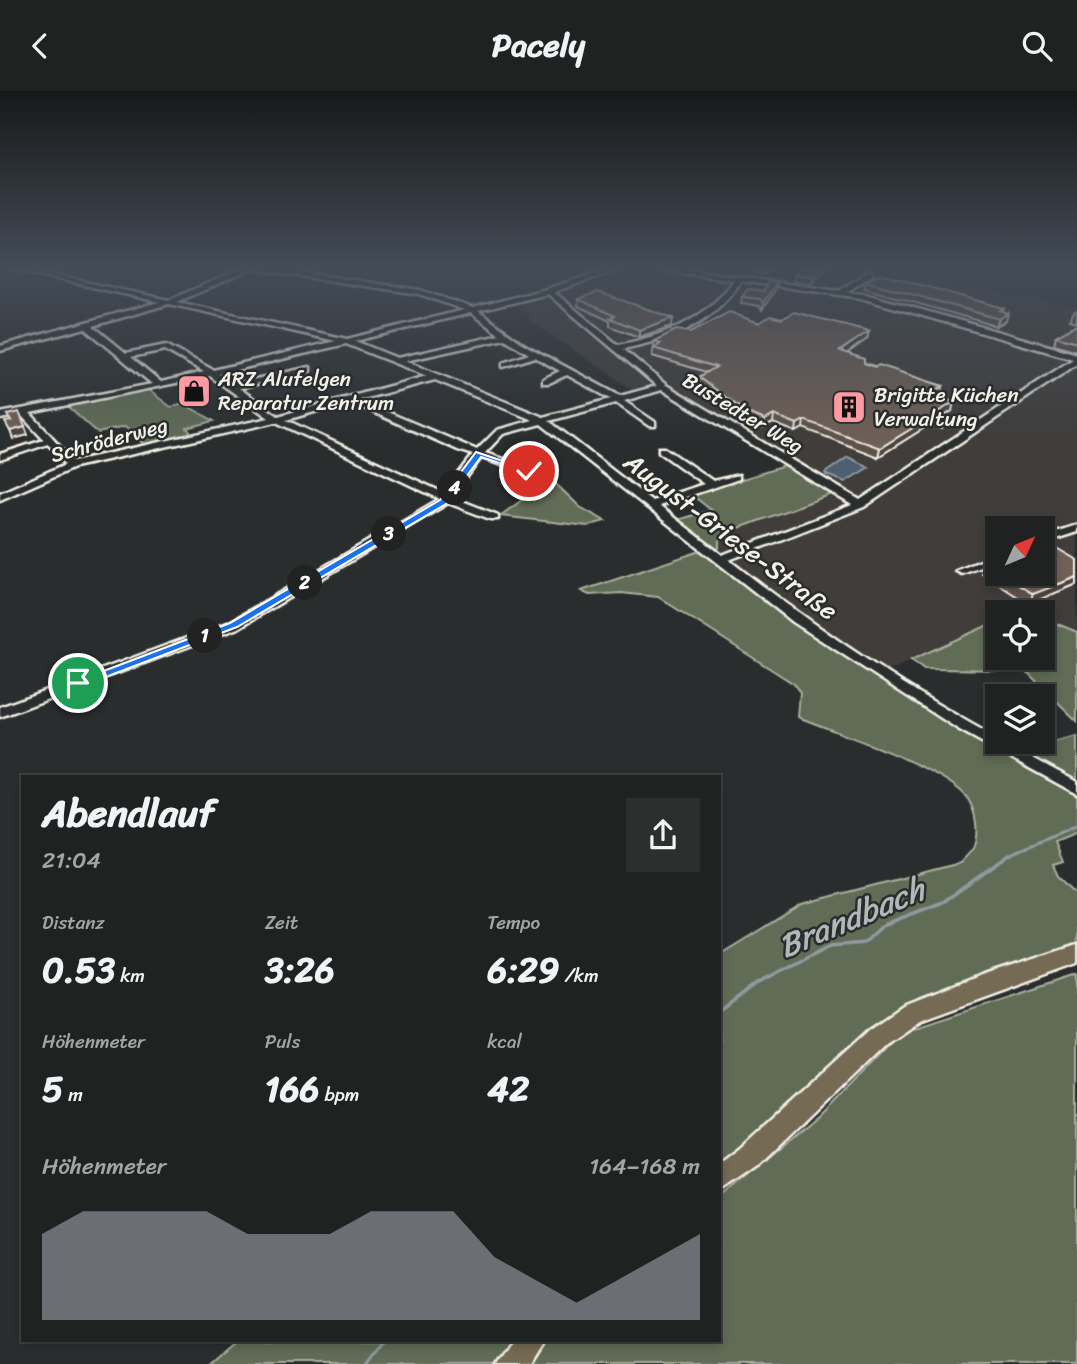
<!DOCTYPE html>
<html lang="de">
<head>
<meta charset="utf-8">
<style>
  :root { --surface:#202222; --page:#2d2f2f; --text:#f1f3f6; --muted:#a2a4a5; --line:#3d3f40; --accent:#8c9099 }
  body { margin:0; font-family:Sriracha,sans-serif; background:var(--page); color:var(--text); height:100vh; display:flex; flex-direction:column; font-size:26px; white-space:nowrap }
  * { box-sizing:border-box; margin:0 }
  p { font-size:23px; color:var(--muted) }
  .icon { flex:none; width:38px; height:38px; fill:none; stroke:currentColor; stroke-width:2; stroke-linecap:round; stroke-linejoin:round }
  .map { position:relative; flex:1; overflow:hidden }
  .drawer { position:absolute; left:21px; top:684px; width:700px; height:567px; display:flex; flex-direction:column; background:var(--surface); border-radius:0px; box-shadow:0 4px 10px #0003,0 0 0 2px var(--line) }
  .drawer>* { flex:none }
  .needle { width:46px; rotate:46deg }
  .controls { position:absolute; left:985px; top:425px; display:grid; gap:14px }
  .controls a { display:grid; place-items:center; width:70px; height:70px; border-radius:0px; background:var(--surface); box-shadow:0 4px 10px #0003,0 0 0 2px var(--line); font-size:35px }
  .pin { position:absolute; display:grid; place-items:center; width:60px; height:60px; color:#fff; margin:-30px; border:4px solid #fff; border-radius:50%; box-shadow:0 2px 7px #0007 }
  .km { position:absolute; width:35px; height:35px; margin:-18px; border-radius:50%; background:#222; color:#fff; font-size:19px; line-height:35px; text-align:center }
  .round { display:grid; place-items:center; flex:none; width:74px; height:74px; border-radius:0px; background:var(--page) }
  .head { display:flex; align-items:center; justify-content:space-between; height:119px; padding:0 21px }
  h1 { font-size:38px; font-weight:700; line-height:52px }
  .metrics { display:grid; grid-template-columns:repeat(3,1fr); gap:10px; height:119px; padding:7px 21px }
  .metrics div { display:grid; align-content:center }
  .metrics b { font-size:35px; font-weight:700 }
  .metrics small { font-size:19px; font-weight:400 }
  .metrics p { font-size:19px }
  .chart { height:196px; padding:14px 21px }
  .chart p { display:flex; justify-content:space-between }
  .chart svg { width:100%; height:126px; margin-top:7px; fill:var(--accent); opacity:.7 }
  header { display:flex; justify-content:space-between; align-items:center; height:91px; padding:0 21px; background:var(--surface); font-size:32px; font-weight:700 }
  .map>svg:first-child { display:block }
</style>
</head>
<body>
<header><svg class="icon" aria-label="back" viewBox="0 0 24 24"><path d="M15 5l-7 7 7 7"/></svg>Pacely<svg class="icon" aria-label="search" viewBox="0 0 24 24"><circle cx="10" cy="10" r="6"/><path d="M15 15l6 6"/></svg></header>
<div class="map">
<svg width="1077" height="1273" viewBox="0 0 1077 1273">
  <rect width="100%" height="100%" fill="#2a2d2e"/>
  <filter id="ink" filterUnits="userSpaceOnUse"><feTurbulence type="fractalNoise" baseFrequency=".0143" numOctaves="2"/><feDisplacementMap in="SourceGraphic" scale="14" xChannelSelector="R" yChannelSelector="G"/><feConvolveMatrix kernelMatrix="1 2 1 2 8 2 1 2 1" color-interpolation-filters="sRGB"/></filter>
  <g filter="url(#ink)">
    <path fill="#3f3c3a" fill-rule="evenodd" d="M627,176H881L872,180L1077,215V541L1043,527V522L1023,518L1016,521L998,522L997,530L887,581L803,524L715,458L728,441L839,400L671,298L636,301L527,228L532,226L510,211L559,198ZM998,438H1043V483H998Z"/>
    <g fill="#606c54" stroke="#aaae9e" stroke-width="2">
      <polygon points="147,298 171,316 184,313 214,330 187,337 194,346 147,356 125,336 98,342 68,315"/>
      <polygon points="784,375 832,403 728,441 719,450 719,457 715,458 677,429 711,419 692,404"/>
      <polygon points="556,393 580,416 605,430 587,435 500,425 526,406"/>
      <path d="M703,459L791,528L1077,702V742L1055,751L1063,771L1053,774L1058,785L1077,804V854L894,924L719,1077V864L802,813L960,772C964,767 972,761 974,755C979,741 976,721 968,708C949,678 834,641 798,626L800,602L794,593L658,506L621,502L589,504L581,500Z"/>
      <polygon points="1043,527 1077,541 1077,630 1025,579 924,578 911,569 997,530 998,567 1043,567"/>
      <polygon points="1077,645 1077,695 1016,660"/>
      <polygon points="1077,883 1077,1273 530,1273 546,1250 719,1250 719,1109 817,1027 900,941"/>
      <polygon points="237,1250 515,1250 499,1273 210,1273"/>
    </g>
    <polygon fill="#4e5f70" stroke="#9099a0" stroke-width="2" points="848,366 869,376 845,391 826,384 825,382"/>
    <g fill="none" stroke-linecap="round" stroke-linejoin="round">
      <g stroke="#9099a0" stroke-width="3.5">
        <polyline points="719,922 759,891 830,855 864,852 883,834 943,811 1011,763 1077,735"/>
        <polyline points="366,1273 384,1250"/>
      </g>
      <g stroke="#f4f1e8" stroke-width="5">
        <g id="minor">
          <path d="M4,176H15L169,209L246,176H265L420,199L473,217L546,198L616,176H625L554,201L618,254C666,244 705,230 734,189L654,178L651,176H667L839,200L870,179L873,183L847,201L865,203L1077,263V273L864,416L729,469C813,535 903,596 998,648V651H1003L1077,691V703L958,638L793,531L541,333L503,343L485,362L533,378V382H525L481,367L452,406L498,424V428H490L448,412L238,537L0,626V616L230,531L440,408L276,331L75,376L0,409V402L66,373L48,353L0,369V363L44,349L21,324L0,328V322L152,293L85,237L0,260V255L159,211ZM252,178L419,203L464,219L347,248L177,211ZM741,190L861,207L1073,268L860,409L666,294L623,258C674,247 710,235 741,190ZM548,203L657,295L620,305L525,254L478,220ZM169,213L336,250L213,279L166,254L126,262L93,235ZM471,222L500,244L397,267L355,250ZM505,248L529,263L503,272V276L535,266L560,280L543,288V292H549L567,284L611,308L543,326L405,270ZM346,253L427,285L278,325L239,297L310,280V276L233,293L219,283ZM165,259L204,281L161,291L131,266ZM210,285L269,327L74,370L30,322ZM435,289L533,329L497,339L477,359L359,309ZM662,299L852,414L722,464L659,415L739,388V384L713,390L665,357H659V361L704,393L652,410L549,330L616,312L649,335H655V331L624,310ZM350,311L458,359L473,364L444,402L286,329Z"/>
          <polygon points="1077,434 1077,441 1043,452 1043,445"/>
          <polygon points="998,463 998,470 962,483 956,480"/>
        </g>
      </g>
      <g stroke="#f4f1e8" stroke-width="5">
        <g id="major">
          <polygon points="1077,854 1077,872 920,929 886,952 757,1076 719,1102 719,1073 739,1058 870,938 904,915 981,885"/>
          <polygon points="510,1250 543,1250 529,1273 495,1273"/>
        </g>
      </g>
      <use href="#minor" fill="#2a2d2e" fill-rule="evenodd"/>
      <use href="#major" fill="#746b52" fill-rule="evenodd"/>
    </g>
    <g fill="#5f534a" stroke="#f4f1e8" stroke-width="2">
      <polygon points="755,176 770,176 765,183 754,182"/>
      <polygon points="803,176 827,176 812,192 794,190 795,183"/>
      <polygon points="865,190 1004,217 1003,220 1006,230 996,235 864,197"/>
      <polygon points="776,198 762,219 759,215 741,212 742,206"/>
      <polygon points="578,208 672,235 639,246 610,235 610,230 578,215"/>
      <polygon points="1077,219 1077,231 1070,229 1073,222"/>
      <polygon points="782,228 869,240 867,248 847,262 864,272 943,295 941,303 937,305 952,320 941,326 944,330 942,338 929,334 878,366 803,337 796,341 773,332 763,337 736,327 737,324 699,294 699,286 707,281 652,265 654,250 691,241"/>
      <polygon points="1077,233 1077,260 1054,253 1056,245"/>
      <polygon points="998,469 998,483 1043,483 1077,469 1077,493 1029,513 982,483 985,473"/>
    </g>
    <g fill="#4e433c" stroke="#f4f1e8" stroke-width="2">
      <polygon points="766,176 770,176 765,183"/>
      <polygon points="823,176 827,176 812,192 813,185"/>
      <polygon points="777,191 776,198 762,219 763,212"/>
      <polygon points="1008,222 1006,230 996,235 999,228"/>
      <polygon points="673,227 672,235 639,246 639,239"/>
      <polygon points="869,240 867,248 839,268 840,260"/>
      <polygon points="943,295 941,303 927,311 929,303"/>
      <polygon points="954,311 952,320 939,328 938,321"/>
      <polygon points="774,324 773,332 763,337 765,329"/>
      <polygon points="932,325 929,334 878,366 880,357"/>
      <polygon points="804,329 803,337 796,341 797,333"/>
      <polygon points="25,336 28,344 13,348 10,340"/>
      <polygon points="1077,486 1077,493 1029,513 1033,503"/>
    </g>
    <g fill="#6f6056" stroke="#f4f1e8" stroke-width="2">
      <polygon points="803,176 823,176 813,185 795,183"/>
      <polygon points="881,183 1004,217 1000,219 1008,222 999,228 865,190"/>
      <polygon points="768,190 777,191 763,212 760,208 742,206 748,198 764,200"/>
      <polygon points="598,201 673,227 639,239 610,227 615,225 578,208"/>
      <polygon points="729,221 759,232 770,225 782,228 794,221 869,240 840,260 864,268 864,272 875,276 879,274 943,295 929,303 954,311 938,321 944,330 932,325 880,357 804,329 797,333 774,324 765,329 737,318 740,317 699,286 716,276 653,257 661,252 654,250 676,239 691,241"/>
      <polygon points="1077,233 1077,251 1056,245"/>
      <polygon points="19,321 25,336 10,340 5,331 11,330 7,324"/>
      <polygon points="1046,451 1077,469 1077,486 1033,503 1000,483 1043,483 1043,452"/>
      <polygon points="998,469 998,481 985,473"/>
    </g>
  </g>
  <linearGradient id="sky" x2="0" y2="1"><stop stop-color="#171919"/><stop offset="0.5" stop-color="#444c57"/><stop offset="1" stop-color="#444c57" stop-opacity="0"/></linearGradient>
  <rect width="1077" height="354" fill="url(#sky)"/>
  <polygon fill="#1a73e8" stroke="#fff" stroke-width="2" points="476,361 533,380 526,381 481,366 446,413 237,536 82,595 72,592 230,532 440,409"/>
  <defs>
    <g id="shop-square" transform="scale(1.75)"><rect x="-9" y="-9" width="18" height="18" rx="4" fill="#ff9aa2" stroke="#2a2d2e"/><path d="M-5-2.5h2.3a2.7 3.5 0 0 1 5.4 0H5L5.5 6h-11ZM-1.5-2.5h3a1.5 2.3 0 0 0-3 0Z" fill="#111"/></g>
    <g id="building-square" transform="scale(1.75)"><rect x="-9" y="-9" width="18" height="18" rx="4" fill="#ff9aa2" stroke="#2a2d2e"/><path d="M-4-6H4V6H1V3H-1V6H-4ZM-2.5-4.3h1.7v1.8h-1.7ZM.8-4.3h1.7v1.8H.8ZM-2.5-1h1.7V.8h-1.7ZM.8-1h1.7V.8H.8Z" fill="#111"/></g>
  </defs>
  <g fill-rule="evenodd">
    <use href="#shop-square" x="194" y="300"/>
    <use href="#building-square" x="849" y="316"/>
  </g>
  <g text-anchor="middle" stroke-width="5" stroke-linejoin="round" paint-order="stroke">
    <g font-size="21" fill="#f4f1e8" stroke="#2a2d2e" text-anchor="start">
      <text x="218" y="295">ARZ Alufelgen<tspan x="218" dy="24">Reparatur Zentrum</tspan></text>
      <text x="874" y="311">Brigitte Küchen<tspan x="874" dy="24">Verwaltung</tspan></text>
    </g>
    <g font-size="21" fill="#f4f1e8" stroke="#2a2d2e">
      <text transform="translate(743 322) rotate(31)" y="7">Bustedter Weg</text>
      <text transform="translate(109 349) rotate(-15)" y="7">Schröderweg</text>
    </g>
    <g font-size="26" fill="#f4f1e8" stroke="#2a2d2e">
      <text transform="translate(731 445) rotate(37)" y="9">August-Griese-Straße</text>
    </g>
    <g font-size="33" font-style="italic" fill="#b2b7b8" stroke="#2a2d2e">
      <text transform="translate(851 826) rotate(-23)" y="12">Brandbach</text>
    </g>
  </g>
</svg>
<div class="controls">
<a><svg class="needle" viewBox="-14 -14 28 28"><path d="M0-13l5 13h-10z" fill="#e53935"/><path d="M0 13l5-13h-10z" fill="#a2a4a5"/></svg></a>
<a><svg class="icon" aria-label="locate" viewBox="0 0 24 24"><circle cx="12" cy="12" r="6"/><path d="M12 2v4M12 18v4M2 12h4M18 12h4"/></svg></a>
<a><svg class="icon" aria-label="layers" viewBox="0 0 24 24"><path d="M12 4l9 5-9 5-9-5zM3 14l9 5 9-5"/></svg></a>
</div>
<div class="pin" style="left:78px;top:592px;background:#1e9e55"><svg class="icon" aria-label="arrive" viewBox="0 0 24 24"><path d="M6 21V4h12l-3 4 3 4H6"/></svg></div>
<div class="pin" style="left:529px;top:380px;background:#d93025"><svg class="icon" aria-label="check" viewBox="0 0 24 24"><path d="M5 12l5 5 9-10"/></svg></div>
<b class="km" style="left:205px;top:545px">1</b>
<b class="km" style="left:305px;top:492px">2</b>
<b class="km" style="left:389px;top:443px">3</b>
<b class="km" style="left:455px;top:397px">4</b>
<section class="drawer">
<div class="head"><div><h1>Abendlauf</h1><p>21:04</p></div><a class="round"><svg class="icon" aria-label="share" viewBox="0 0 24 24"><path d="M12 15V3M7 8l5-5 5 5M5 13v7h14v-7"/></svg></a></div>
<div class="metrics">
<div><p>Distanz</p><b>0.53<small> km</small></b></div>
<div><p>Zeit</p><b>3:26</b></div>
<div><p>Tempo</p><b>6:29<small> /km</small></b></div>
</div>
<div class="metrics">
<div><p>Höhenmeter</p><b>5<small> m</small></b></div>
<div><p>Puls</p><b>166<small> bpm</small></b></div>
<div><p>kcal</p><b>42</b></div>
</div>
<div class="chart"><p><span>Höhenmeter</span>164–168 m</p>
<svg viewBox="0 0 160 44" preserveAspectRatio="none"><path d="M0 44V14L10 6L20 6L30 6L40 6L50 14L60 14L70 14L80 6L90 6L100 6L110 22L120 30L130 38L140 30L150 22L160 14V44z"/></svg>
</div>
</section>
</div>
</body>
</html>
